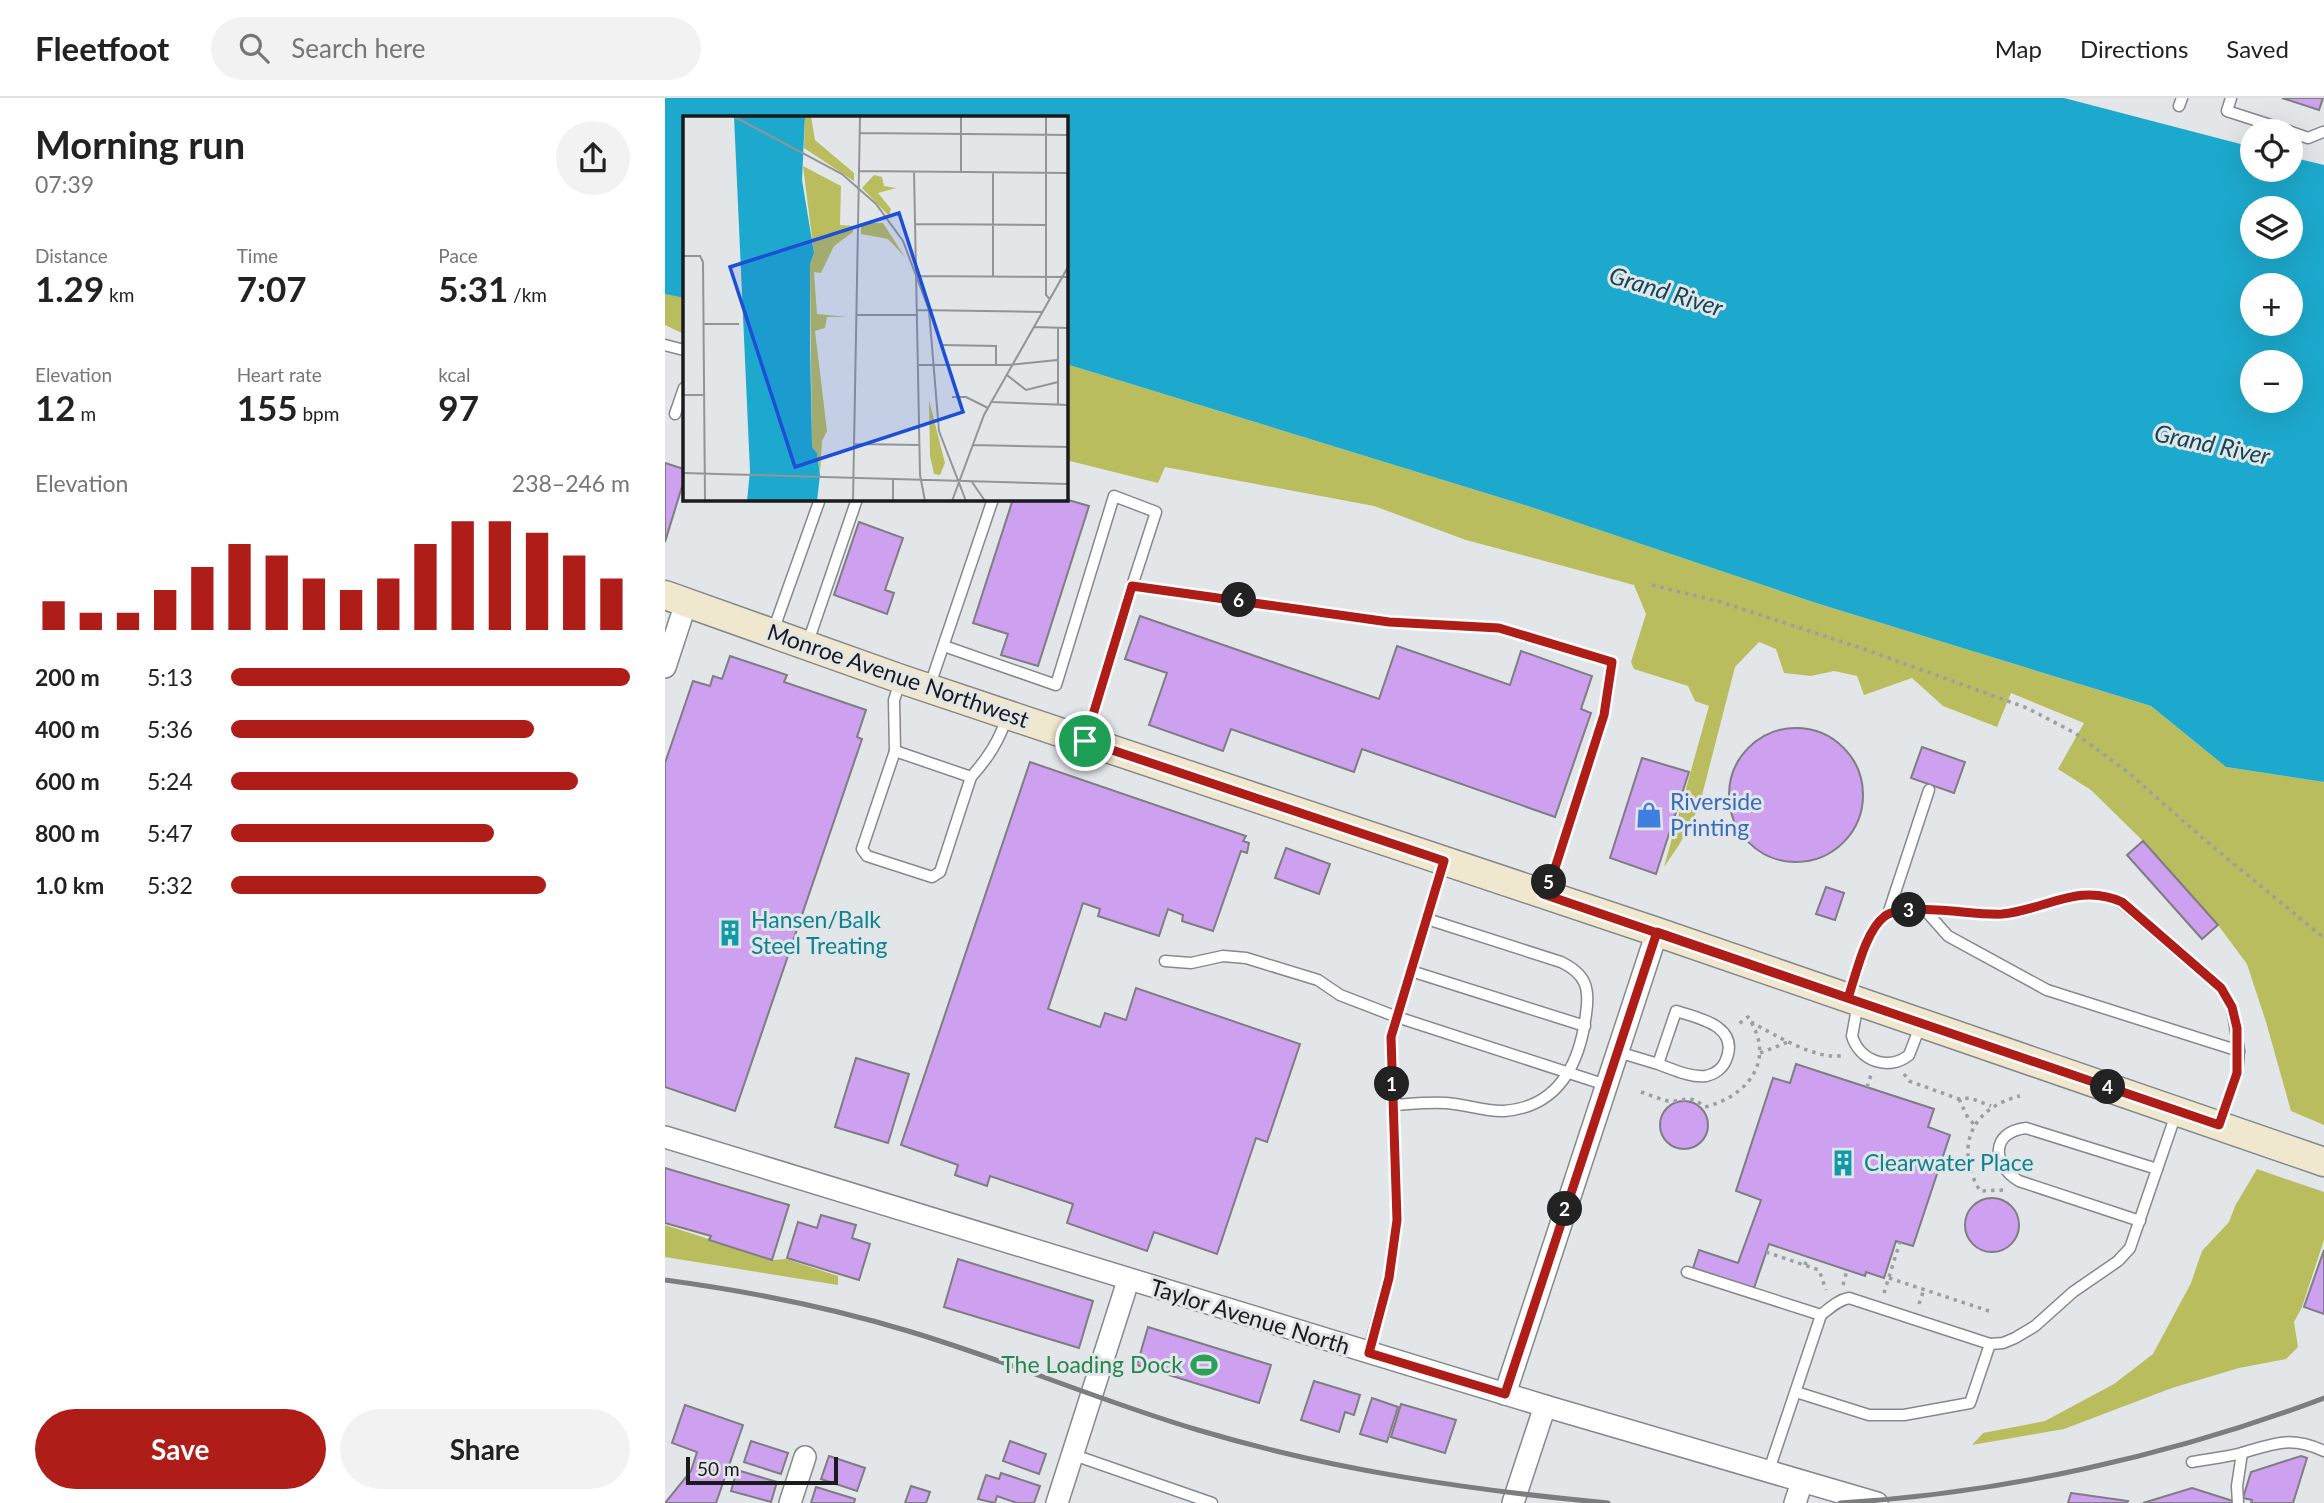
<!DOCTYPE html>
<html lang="en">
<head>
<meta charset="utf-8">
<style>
  :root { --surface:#fff; --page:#f2f2f2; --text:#222; --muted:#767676; --line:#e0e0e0; --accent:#ae1d18 }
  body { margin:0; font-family:Lato,sans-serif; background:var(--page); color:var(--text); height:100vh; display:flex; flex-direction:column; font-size:26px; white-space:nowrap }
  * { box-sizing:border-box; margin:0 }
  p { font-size:23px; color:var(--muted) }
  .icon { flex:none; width:38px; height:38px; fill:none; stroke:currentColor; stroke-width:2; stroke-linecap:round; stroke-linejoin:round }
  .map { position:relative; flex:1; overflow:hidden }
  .sheet { display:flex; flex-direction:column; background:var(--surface); width:665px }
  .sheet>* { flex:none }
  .tools { position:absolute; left:1575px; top:21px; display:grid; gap:14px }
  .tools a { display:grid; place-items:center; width:63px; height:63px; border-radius:50%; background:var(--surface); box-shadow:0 7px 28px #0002; font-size:35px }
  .scale { position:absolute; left:21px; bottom:18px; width:152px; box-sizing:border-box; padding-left:7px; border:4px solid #1a1b1d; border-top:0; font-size:19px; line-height:24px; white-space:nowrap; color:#1a1b1d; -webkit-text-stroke:5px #e2e6e9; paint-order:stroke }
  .pin { position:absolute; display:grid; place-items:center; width:60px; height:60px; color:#fff; margin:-30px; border:4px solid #fff; border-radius:50%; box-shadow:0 2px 7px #0007 }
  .km { position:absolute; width:35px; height:35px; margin:-18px; border-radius:50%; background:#222; color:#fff; font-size:19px; line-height:35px; text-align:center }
  .round { display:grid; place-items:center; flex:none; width:74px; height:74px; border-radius:37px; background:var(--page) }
  .overview { display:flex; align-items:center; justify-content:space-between; height:119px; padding:0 35px }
  h1 { font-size:38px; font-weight:700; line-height:52px }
  .metrics { display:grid; grid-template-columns:repeat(3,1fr); gap:10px; height:119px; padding:7px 35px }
  .metrics div { display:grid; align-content:center }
  .metrics b { font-size:35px; font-weight:700 }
  .metrics small { font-size:19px; font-weight:400 }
  .metrics p { font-size:19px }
  .chart { height:196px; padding:14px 35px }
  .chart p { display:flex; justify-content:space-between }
  .chart svg { width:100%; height:126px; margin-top:7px; stroke:var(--accent); stroke-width:6 }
  .button { display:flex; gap:14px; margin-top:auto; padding:14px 35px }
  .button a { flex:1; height:80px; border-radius:42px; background:var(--accent); color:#fff; font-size:28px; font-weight:700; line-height:80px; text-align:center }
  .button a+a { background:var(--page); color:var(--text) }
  ul { padding:0 35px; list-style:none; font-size:23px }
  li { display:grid; grid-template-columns:112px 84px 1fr; align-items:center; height:52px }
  li i { height:18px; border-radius:9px; background:var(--accent) }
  header { display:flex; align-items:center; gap:42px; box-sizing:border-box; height:98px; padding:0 35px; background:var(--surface); border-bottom:2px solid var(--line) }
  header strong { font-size:33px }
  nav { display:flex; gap:38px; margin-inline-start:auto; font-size:24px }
  .search { width:490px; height:63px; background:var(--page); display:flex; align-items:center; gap:18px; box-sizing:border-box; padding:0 24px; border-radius:38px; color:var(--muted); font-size:26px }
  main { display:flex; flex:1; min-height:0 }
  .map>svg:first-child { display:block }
</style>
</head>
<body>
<header>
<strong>Fleetfoot</strong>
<div class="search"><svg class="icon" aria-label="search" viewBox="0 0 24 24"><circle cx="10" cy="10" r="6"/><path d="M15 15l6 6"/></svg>Search here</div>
<nav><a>Map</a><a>Directions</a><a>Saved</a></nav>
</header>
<main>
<section class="sheet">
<div class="overview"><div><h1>Morning run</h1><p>07:39</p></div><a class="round"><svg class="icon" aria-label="share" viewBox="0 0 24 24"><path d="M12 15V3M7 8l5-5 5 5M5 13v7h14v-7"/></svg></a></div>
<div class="metrics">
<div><p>Distance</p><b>1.29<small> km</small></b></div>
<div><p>Time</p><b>7:07</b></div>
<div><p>Pace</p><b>5:31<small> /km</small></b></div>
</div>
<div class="metrics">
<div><p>Elevation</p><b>12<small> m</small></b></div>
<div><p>Heart rate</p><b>155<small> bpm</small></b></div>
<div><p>kcal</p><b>97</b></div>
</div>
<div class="chart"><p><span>Elevation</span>238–246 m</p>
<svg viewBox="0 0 160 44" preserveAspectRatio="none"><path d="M5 44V34M15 44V38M25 44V38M35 44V30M45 44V22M55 44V14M65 44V18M75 44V26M85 44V30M95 44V26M105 44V14M115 44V6M125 44V6M135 44V10M145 44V18M155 44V26"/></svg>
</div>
<ul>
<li><b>200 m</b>5:13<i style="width:100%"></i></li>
<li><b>400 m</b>5:36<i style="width:76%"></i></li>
<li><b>600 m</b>5:24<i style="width:87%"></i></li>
<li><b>800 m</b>5:47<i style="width:66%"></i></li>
<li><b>1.0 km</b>5:32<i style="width:79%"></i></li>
</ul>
<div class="button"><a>Save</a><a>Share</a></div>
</section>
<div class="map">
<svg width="1659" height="1405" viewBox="0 0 1659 1405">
  <rect width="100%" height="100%" fill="#e2e6e9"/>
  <g fill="#babd5d">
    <polygon points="0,196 19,200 19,236 0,227"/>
    <polygon points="401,266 866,409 1151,505 1486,608 1561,669 1659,684 1659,1027 1626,1013 1601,924 1582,866 1553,827 1478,743 1426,692 1393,671 1419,625 1346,595 1332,629 1278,608 1247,580 1199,597 1192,578 1169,573 1146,578 1119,575 1111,551 1094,544 1070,569 1034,709 1014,747 999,769 1044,608 1030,603 1023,588 969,571 966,564 981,516 969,487 801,442 709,408 500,369 493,385 401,362"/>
    <polygon points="1592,1071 1659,1094 1659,1142 1637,1209 1629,1224 1633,1249 1621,1261 1574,1270 1507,1290 1399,1331 1307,1347 1318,1335 1380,1323 1449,1286 1488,1256 1526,1185 1537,1153 1564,1124 1570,1108"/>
    <polygon points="0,1127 109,1162 121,1161 173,1178 173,1187 0,1159"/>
  </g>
  <path fill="#1da9cd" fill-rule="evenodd" d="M0,0H1399L1587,49V72H1626V59L1659,67V684L1561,669L1486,608L1151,505L866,409L401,266V19H19V200L0,196ZM1587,110H1626V149H1587ZM1587,187H1626V226H1587ZM1587,264H1626V303H1587Z"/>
  <g fill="#cea0f0" stroke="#7f7d81" stroke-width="2">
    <polygon points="1617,0 1658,0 1654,12"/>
    <polygon points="0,365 19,371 19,382 0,444"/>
    <polygon points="348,401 400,401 424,408 373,568 336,557 343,536 308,525"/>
    <polygon points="194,424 238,440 220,492 229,495 222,516 169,497"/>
    <polygon points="475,518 714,601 732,548 845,587 856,553 927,578 916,611 926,615 890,719 697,651 689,674 566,631 558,653 484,627 502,575 460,561"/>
    <polygon points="65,558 122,577 119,584 201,612 192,639 197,641 70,1013 0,989 0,665 28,583 45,588 48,578 57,581"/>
    <circle cx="1131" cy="697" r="67"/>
    <polygon points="1257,649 1300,664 1289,695 1246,680"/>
    <polygon points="977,660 1024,674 991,776 945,760"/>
    <polygon points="365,664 581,738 578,743 584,745 582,755 576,753 548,833 517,823 518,817 503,811 494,838 433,818 435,811 418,805 383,911 435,929 440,915 461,922 471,890 635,946 602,1044 591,1040 552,1156 489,1134 482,1153 402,1125 408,1106 325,1078 322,1088 290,1077 293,1067 236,1047"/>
    <polygon points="1478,743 1553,827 1537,841 1462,757"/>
    <polygon points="621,750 665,766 654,796 610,780"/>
    <polygon points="1161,789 1179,795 1170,822 1151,816"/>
    <polygon points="191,960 244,976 223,1045 170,1029"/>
    <polygon points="1131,966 1269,1011 1263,1029 1285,1037 1248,1148 1231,1143 1219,1180 1201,1174 1200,1178 1104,1146 1089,1190 1028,1170 1034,1152 1073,1165 1096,1102 1071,1093 1108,980 1125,985"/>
    <circle cx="1019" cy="1027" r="24"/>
    <polygon points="0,1070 124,1107 107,1162 44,1142 46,1138 0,1125"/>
    <circle cx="1327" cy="1127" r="27"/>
    <polygon points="156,1117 191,1127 187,1140 205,1146 194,1182 122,1160 133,1124 152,1130"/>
    <polygon points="1659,1152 1659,1216 1639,1209"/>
    <polygon points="293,1161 428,1203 414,1250 279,1209"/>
    <polygon points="483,1229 606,1267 594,1305 472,1267"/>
    <polygon points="649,1283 695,1297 689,1317 680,1314 674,1334 636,1322"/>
    <polygon points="707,1300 733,1309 722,1344 695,1336"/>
    <polygon points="736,1306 791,1322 780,1355 726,1339"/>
    <polygon points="20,1307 78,1327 51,1405 0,1405 26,1373 32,1354 7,1345"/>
    <polygon points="86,1343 123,1355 116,1376 79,1364"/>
    <polygon points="345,1343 381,1356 374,1376 338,1363"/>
    <polygon points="164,1358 200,1370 192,1393 156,1381"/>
    <polygon points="1636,1358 1642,1360 1628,1405 1586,1405 1587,1402 1578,1400 1586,1374"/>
    <polygon points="72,1372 112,1384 106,1404 66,1393"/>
    <polygon points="336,1375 375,1388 369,1405 352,1405 332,1398 330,1405 313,1401 321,1377 334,1381"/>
    <polygon points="246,1388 265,1394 261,1405 240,1405"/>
    <polygon points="151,1389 190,1401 189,1405 146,1405"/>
    <polygon points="1527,1390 1568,1403 1568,1405 1478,1405"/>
    <polygon points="1406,1395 1463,1403 1462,1405 1403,1405"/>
  </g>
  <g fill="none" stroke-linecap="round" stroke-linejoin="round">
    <g stroke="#86898c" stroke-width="13">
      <g id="lane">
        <polyline points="1566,0 1562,13 1624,33"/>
        <polyline points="1514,8 1517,0"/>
        <polyline points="1626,34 1643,40 1658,34"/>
        <polyline points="0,247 19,252"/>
        <polyline points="10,316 19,290"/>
        <polyline points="108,533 155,401"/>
        <polyline points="142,547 192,401"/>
        <polyline points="279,548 391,587 449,398 491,414 467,488 724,524 834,530 947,564 939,617 890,770 879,795"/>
        <path d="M236,581L229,602L230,653L306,679C323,660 334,643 342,619"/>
        <polyline points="264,590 328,401"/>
        <polyline points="420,643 467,488"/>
        <polyline points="230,653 197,751 202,758 267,779 275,774 306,679"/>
        <polyline points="1260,812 1283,838 1382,892 1574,953"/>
        <polyline points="1223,816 1264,692"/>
        <polyline points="500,863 526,865 558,858 581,860 653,882 675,897 732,919 941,987"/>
        <polyline points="746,873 920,928"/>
        <path d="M1184,898C1192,875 1201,828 1223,816C1246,804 1307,818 1336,816C1380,813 1413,784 1456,804L1556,890L1567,909L1574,953L1572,975L1555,1025"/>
        <path d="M1193,905L1187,938C1194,962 1223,974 1244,957L1256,926"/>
        <path d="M953,954L993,966L1011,913C1034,920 1075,928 1061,962C1058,970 1050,976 1041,978C1026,980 1007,971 993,966"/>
        <path d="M728,1007C745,1006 763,1004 781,1005C800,1006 820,1014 839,1013C894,1009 915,965 921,916C925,890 921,876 896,864L762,821"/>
        <path d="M1475,1123L1354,1083C1327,1067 1325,1034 1361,1030L1492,1071"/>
        <polyline points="1022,1174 1156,1217"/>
        <polyline points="703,1255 724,1180 732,1122 726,939 779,763"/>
        <polyline points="1131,1294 1204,1317 1239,1317 1305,1305 1325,1246"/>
        <polyline points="409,1357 547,1405"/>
        <path d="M1527,1364C1544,1361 1561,1359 1577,1355C1610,1345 1626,1338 1659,1353"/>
        <path d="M1103,1375L1156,1217C1165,1210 1173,1202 1184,1200L1325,1246L1338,1245L1350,1240L1370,1228L1408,1194L1453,1163L1465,1150L1511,1016"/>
        <polyline points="1573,1405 1572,1388 1577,1355"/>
      </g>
    </g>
    <g stroke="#86898c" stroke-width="24">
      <g id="street">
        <polyline points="0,569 21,505"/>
        <polyline points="0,1039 880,1308 1212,1405"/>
        <polyline points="840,1296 992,834"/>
        <polyline points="125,1405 140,1359"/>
        <polyline points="392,1405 463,1183"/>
        <polyline points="848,1405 880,1308"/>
        <polyline points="1130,1405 1137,1384"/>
      </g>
    </g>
    <g stroke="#86898c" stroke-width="31">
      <polyline id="secondary" points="0,497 236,581 992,834 1659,1064"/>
    </g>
    <g stroke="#9c9fa2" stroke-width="3.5" stroke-dasharray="3.5 5" stroke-linecap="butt">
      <polyline points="987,487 1056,504 1199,551 1362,610 1410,635 1464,675 1535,738 1659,840"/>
      <path d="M1086,924C1110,937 1154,964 1180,957"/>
      <polyline points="1095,955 1123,944"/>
      <polyline points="1239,976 1244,983 1294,1001 1305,1000 1326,1008"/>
      <polyline points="1202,989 1206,977"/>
      <path d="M976,994C985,997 994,1001 1003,1003C1019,1005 1022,994 1040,1009C1083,998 1112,962 1083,919L1071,928"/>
      <polyline points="1294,1001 1303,1020 1310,1027"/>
      <path d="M1338,1092L1315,1093C1289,1049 1306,1010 1355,998"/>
      <polyline points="1101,1154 1154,1172 1161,1192"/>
      <polyline points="1140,1167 1142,1159"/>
      <polyline points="1224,1180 1324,1213"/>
      <polyline points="1178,1187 1182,1172"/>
      <polyline points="1219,1195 1235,1144"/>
      <polyline points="1254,1206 1259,1191"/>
    </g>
    <use href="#lane" stroke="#fff" stroke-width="10"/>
    <use href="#street" stroke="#fff" stroke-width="21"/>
    <use href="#secondary" stroke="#f0e7cf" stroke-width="28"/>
    <g stroke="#7b7d7f" stroke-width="5">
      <path d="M0,1182C82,1193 164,1209 243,1233C341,1262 435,1303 533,1332C667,1372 804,1392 943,1405"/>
      <path d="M1175,1405C1338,1395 1506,1358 1659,1300"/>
    </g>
  </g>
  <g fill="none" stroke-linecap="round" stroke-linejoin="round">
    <g stroke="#fff" stroke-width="14">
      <path id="route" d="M420,643L779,763L726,939L732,1122L724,1180L704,1255L840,1296L992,834L1183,900C1191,877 1200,833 1220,818C1242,803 1308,818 1337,816C1380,812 1414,784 1457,804L1556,890L1567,909L1572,930V975L1554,1027C1329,950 1104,872 878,796L890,770L939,617L947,564L834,530L724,524L467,488L420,643"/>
    </g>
    <use href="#route" stroke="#ae1d18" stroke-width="9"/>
  </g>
  <defs>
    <g id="shop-bare" transform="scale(2.1)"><path d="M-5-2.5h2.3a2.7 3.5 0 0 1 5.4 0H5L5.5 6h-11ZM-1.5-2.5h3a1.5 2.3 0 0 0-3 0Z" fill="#3f7fe0" stroke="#e2e6e9" stroke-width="2.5" paint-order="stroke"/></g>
    <g id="building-bare" transform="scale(2.1)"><path d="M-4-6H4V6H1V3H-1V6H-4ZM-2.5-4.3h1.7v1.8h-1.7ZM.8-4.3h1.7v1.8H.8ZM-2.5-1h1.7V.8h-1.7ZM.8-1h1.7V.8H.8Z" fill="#0f9aa8" stroke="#e2e6e9" stroke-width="2.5" paint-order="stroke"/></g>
    <g id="stadium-bare" transform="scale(2.1)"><path d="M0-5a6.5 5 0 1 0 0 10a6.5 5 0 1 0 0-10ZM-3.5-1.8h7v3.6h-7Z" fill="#2e9e5b" stroke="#e2e6e9" stroke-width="2.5" paint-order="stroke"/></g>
  </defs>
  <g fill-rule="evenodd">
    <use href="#shop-bare" x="984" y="717"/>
    <use href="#building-bare" x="65" y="835"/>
    <use href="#building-bare" x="1178" y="1065"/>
    <use href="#stadium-bare" x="539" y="1267"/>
  </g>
  <g text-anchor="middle" stroke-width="6" stroke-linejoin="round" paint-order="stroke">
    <g font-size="23" fill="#1a1b1d" stroke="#e2e6e9">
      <text transform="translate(233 578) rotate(19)" y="8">Monroe Avenue Northwest</text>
      <text transform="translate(585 1219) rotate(17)" y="8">Taylor Avenue North</text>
    </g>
    <g font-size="23" fill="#366cbe" stroke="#e2e6e9" text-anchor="start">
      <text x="1005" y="712">Riverside<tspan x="1005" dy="26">Printing</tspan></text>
    </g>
    <g font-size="23" fill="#0d838f" stroke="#e2e6e9" text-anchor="start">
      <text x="86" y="830">Hansen/Balk<tspan x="86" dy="26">Steel Treating</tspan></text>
      <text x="1199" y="1073">Clearwater Place</text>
    </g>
    <g font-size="23" fill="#27864d" stroke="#e2e6e9" text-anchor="end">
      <text x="518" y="1275">The Loading Dock</text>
    </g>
    <g font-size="24" font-style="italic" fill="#114756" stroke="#e2e6e9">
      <text transform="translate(1001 194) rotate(17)" y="8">Grand River</text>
      <text transform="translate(1547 347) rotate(12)" y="8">Grand River</text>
    </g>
  </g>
  <g transform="translate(18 18)">
    <rect width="385" height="385" fill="#e2e6e9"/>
    <path d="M122,0H128L132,24L171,57V65L121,32ZM120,50L158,70L157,109L170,110V116L151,130L138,157L131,156L134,198L165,201H144L142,212L132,215L144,315L139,325L137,357L134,337L129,331L127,148L131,137ZM191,59L199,61L201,70L213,72L195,77L208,93L206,100L179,72ZM178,107H200L222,141L205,123L178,118ZM246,284L262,347L257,359L251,358L247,340Z" fill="#babd5d"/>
    <path d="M51,0H122L119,64L131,137L127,148V231L129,331L134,337L137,359L134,385H64L67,355Z" fill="#1da9cd"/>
    <path fill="none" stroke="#929597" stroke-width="2" d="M50,0L159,58L193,88L220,125L246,194L256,315L283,385M278,0V56M363,0V179L367,183M176,17L385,19M176,55L385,57M231,55L237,359L242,385M310,57V161M232,108L363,109M0,140H17L20,146L22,385M234,160L385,161M234,194L359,196M173,199H235M21,208H56M351,211L385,212M375,212V288M259,229L313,230V249M236,249H325L374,244M324,259L343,274L375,266M0,279H22M269,281H283L305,292M309,286L385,289M171,328L237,329M290,329L385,331M0,357L385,368M210,363V385M289,366L302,385M170,385L177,0M269,385L301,299L385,151"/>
    <path fill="#1d4ed8" fill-opacity="0.15" stroke="#1d4ed8" stroke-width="3.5" d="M216,97L280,296L112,351L47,151Z"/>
    <rect width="385" height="385" fill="none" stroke="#1a1b1d" stroke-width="3.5"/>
  </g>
</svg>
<div class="tools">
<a><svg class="icon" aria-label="locate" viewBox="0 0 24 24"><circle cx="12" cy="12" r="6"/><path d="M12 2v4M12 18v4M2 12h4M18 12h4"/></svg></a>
<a><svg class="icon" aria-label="layers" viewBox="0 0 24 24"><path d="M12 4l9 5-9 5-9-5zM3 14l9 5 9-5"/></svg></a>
<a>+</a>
<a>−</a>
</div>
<div class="scale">50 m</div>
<div class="pin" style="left:420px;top:643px;background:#1e9e55"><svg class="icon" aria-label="arrive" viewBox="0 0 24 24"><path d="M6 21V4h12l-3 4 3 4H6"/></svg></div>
<b class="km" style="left:727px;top:986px">1</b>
<b class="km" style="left:900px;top:1111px">2</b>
<b class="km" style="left:1244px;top:812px">3</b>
<b class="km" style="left:1443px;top:989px">4</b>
<b class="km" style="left:884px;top:784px">5</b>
<b class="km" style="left:574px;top:502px">6</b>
</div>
</main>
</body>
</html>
